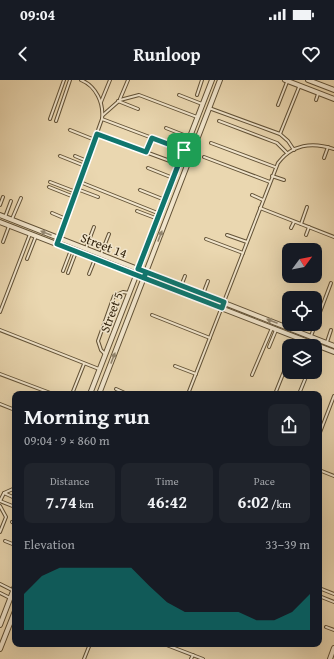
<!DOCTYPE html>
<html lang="en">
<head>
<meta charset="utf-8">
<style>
  :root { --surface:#171b24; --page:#20242c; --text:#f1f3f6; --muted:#9ea1a6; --accent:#0f766e }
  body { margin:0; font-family:"Gentium Book Plus",serif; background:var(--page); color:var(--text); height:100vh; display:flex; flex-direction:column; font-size:15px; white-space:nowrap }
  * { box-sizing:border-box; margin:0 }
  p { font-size:13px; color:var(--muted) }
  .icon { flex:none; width:22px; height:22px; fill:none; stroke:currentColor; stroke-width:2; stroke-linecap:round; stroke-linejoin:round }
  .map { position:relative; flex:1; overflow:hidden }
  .drawer { position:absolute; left:12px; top:311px; width:310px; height:256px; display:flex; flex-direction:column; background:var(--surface); border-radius:8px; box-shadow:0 4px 16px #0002 }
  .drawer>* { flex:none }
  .needle { width:26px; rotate:58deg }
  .fabs { position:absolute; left:282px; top:163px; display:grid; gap:8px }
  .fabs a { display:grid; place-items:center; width:40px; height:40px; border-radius:8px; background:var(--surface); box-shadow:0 4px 16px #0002; font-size:20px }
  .pin { position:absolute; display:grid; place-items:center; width:34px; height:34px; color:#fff; margin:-17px; border-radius:8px; box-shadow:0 2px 6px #0006 }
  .round { display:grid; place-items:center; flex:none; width:42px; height:42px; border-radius:8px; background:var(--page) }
  .overview { display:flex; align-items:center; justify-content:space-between; height:68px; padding:0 12px }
  h1 { font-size:22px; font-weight:700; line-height:30px }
  .metrics { display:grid; grid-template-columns:repeat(3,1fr); gap:6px; height:68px; padding:4px 12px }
  .metrics div { display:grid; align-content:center; border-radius:8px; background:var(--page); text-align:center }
  .metrics b { font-size:17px; font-weight:700 }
  .metrics small { font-size:11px; font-weight:400 }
  .metrics p { font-size:11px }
  .chart { height:112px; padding:8px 12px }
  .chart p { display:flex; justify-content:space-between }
  .chart svg { width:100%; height:72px; margin-top:4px; fill:var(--accent); opacity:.7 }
  .status { display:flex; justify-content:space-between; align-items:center; height:28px; padding:0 20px; background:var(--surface); direction:ltr }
  .status svg { height:11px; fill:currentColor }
  header { display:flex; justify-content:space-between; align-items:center; height:52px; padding:0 12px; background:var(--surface); font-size:18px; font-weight:700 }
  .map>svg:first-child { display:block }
</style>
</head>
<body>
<div class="status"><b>09:04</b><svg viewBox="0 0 49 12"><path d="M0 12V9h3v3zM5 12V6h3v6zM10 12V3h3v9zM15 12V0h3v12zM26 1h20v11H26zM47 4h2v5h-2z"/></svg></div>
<header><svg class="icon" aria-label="back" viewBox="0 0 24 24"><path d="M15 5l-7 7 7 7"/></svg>Runloop<svg class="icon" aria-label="heart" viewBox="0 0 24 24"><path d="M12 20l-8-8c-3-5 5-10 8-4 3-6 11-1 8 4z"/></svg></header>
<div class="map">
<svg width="334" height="579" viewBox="0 0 334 579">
  <rect width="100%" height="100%" fill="#ead7b0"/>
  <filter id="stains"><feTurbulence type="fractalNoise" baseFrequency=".005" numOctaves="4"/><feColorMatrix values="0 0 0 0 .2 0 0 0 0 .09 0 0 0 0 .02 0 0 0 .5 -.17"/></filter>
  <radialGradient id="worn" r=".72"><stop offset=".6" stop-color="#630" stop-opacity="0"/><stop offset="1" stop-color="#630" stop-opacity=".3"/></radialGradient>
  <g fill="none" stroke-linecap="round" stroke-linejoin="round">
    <g stroke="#625237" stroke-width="4">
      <g id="lane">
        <polyline points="179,15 202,24"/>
        <polyline points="197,15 202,0"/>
        <polyline points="120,19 128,0"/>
        <polyline points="316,20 318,14"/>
        <polyline points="118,21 138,29"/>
        <polyline points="101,22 110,0"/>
        <polyline points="278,25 287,2"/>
        <polyline points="209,28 280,54 288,61 294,70"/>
        <polyline points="103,35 120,20 139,15 197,37"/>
        <polyline points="50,39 64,0"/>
        <polyline points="102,39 184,70"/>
        <polyline points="56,41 70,0"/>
        <polyline points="219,41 277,63 287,73"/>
        <polyline points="166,48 189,57"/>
        <polyline points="70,50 95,60"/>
        <polyline points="97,54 178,84"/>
        <polyline points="280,54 299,7"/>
        <polyline points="211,63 275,87"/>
        <polyline points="146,72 152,58"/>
        <polyline points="60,76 85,86"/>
        <polyline points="75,76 87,81"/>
        <polyline points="204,77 270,102"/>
        <polyline points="324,78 328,67"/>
        <polyline points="148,88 173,98"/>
        <polyline points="272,96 284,100"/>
        <polyline points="50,102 76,112"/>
        <polyline points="80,102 160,134"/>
        <polyline points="49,107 74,117"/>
        <polyline points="77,109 98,117"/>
        <polyline points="140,110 165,120"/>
        <polyline points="252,115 263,120"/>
        <polyline points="0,125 3,117"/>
        <polyline points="260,128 334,157"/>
        <polyline points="137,131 158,139"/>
        <polyline points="52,133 66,139"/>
        <polyline points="5,137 11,121"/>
        <polyline points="12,139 21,118"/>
        <polyline points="301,144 307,127"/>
        <polyline points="291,148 294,142"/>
        <polyline points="227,155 247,162"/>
        <polyline points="306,155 309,147"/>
        <polyline points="206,159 243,173"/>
        <polyline points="3,162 9,146"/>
        <path d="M57,164L102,39C104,23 96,6 81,0"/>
        <polyline points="86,168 94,147"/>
        <polyline points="101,174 109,154"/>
        <polyline points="27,179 36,156"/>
        <polyline points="63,191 71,170"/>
        <polyline points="68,193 76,172"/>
        <polyline points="89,194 95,179"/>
        <polyline points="181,206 185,196"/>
        <polyline points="203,214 208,201"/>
        <polyline points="303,218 304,216"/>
        <polyline points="0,232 30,154"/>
        <polyline points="152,235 210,258"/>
        <polyline points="0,250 99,289"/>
        <polyline points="311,256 331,203"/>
        <polyline points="327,262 331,250"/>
        <polyline points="294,266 297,259"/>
        <polyline points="269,267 276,250"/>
        <polyline points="105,274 101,270 98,261 114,216 123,212 129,213"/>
        <polyline points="315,274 318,266"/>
        <polyline points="175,286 196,294"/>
        <polyline points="0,294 53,314"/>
        <polyline points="252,295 272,248"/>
        <polyline points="116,309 127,314"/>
        <polyline points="72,314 84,284"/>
        <path d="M188,314L278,83C292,64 313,62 334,69"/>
        <polyline points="275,314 289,279"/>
        <polyline points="299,314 308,292"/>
        <polyline points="0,324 15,330"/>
        <polyline points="319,355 334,316"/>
        <polyline points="319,390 334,396"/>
        <polyline points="4,413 15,418"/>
        <polyline points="0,421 4,413 13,409"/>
        <polyline points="0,421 15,427"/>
        <polyline points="0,426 6,437 0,452"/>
        <polyline points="12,442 15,443"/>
        <polyline points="5,461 15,465"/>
        <polyline points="0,504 12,510"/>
        <polyline points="319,508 334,514"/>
        <polyline points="0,513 10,518"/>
        <polyline points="319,516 334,522"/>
        <polyline points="326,547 334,550"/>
        <polyline points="164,564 203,579"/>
        <polyline points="84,579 90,564"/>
        <polyline points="191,579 193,575"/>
      </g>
    </g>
    <g stroke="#625237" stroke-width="6">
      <g id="street">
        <polyline points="285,0 334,19"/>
        <polyline points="308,0 334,10"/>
        <polyline points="0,135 334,266"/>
        <polyline points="0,142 334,272"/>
        <polyline points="90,314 212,0"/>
        <polyline points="99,314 220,0"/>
        <polyline points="0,545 15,506"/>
        <polyline points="0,569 15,531"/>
        <polyline points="330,579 334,568"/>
      </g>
    </g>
    <use href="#lane" stroke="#f1e5cc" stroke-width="2"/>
    <use href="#street" stroke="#f1e5cc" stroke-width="4"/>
  </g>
  <defs><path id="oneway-solid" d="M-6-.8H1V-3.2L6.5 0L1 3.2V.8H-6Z"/></defs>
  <g fill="#92856e">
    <use href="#oneway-solid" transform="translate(46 153) rotate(-159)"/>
    <use href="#oneway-solid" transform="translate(160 156) rotate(-69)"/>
    <use href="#oneway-solid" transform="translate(272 241) rotate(-159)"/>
    <use href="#oneway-solid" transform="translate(113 278) rotate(-69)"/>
  </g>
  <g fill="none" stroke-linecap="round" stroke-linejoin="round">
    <g stroke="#fff" stroke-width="8">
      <polyline id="route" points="184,70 152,58 146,72 97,54 57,164 144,198 146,192 224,222 222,228 144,198 146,192 138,189 184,70"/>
    </g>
    <use href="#route" stroke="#0f766e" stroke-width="5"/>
  </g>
  <g text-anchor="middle" stroke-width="3" stroke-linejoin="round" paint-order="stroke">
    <g font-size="13" fill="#34250f" stroke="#f1e5cc">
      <text transform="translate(104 165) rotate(21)" y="5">Street 14</text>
      <text transform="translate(111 232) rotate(-69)" y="5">Street 5</text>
    </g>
  </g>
  <rect width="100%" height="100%" filter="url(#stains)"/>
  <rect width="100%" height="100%" fill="url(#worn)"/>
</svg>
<div class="fabs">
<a><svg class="needle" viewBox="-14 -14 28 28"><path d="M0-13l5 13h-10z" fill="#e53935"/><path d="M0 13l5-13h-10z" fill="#9ea1a6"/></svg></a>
<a><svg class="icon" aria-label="locate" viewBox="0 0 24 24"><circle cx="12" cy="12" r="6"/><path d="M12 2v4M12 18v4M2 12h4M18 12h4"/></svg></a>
<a><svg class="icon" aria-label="layers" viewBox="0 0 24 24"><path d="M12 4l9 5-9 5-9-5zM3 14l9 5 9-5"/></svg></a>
</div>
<div class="pin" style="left:184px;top:70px;background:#1e9e55"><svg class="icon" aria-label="arrive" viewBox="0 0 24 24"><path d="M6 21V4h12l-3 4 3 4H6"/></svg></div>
<section class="drawer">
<div class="overview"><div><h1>Morning run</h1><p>09:04 · 9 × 860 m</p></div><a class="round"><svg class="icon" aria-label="share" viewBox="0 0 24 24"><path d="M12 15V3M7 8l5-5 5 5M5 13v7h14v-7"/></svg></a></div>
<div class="metrics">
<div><p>Distance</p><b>7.74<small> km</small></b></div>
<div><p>Time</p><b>46:42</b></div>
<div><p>Pace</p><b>6:02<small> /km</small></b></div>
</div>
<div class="chart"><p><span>Elevation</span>33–39 m</p>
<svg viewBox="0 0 160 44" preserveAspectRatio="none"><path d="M0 44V22L10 11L20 6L30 6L40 6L50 6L60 6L70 17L80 27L90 33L100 33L110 33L120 33L130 38L140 38L150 33L160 22V44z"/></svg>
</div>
</section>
</div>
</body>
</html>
